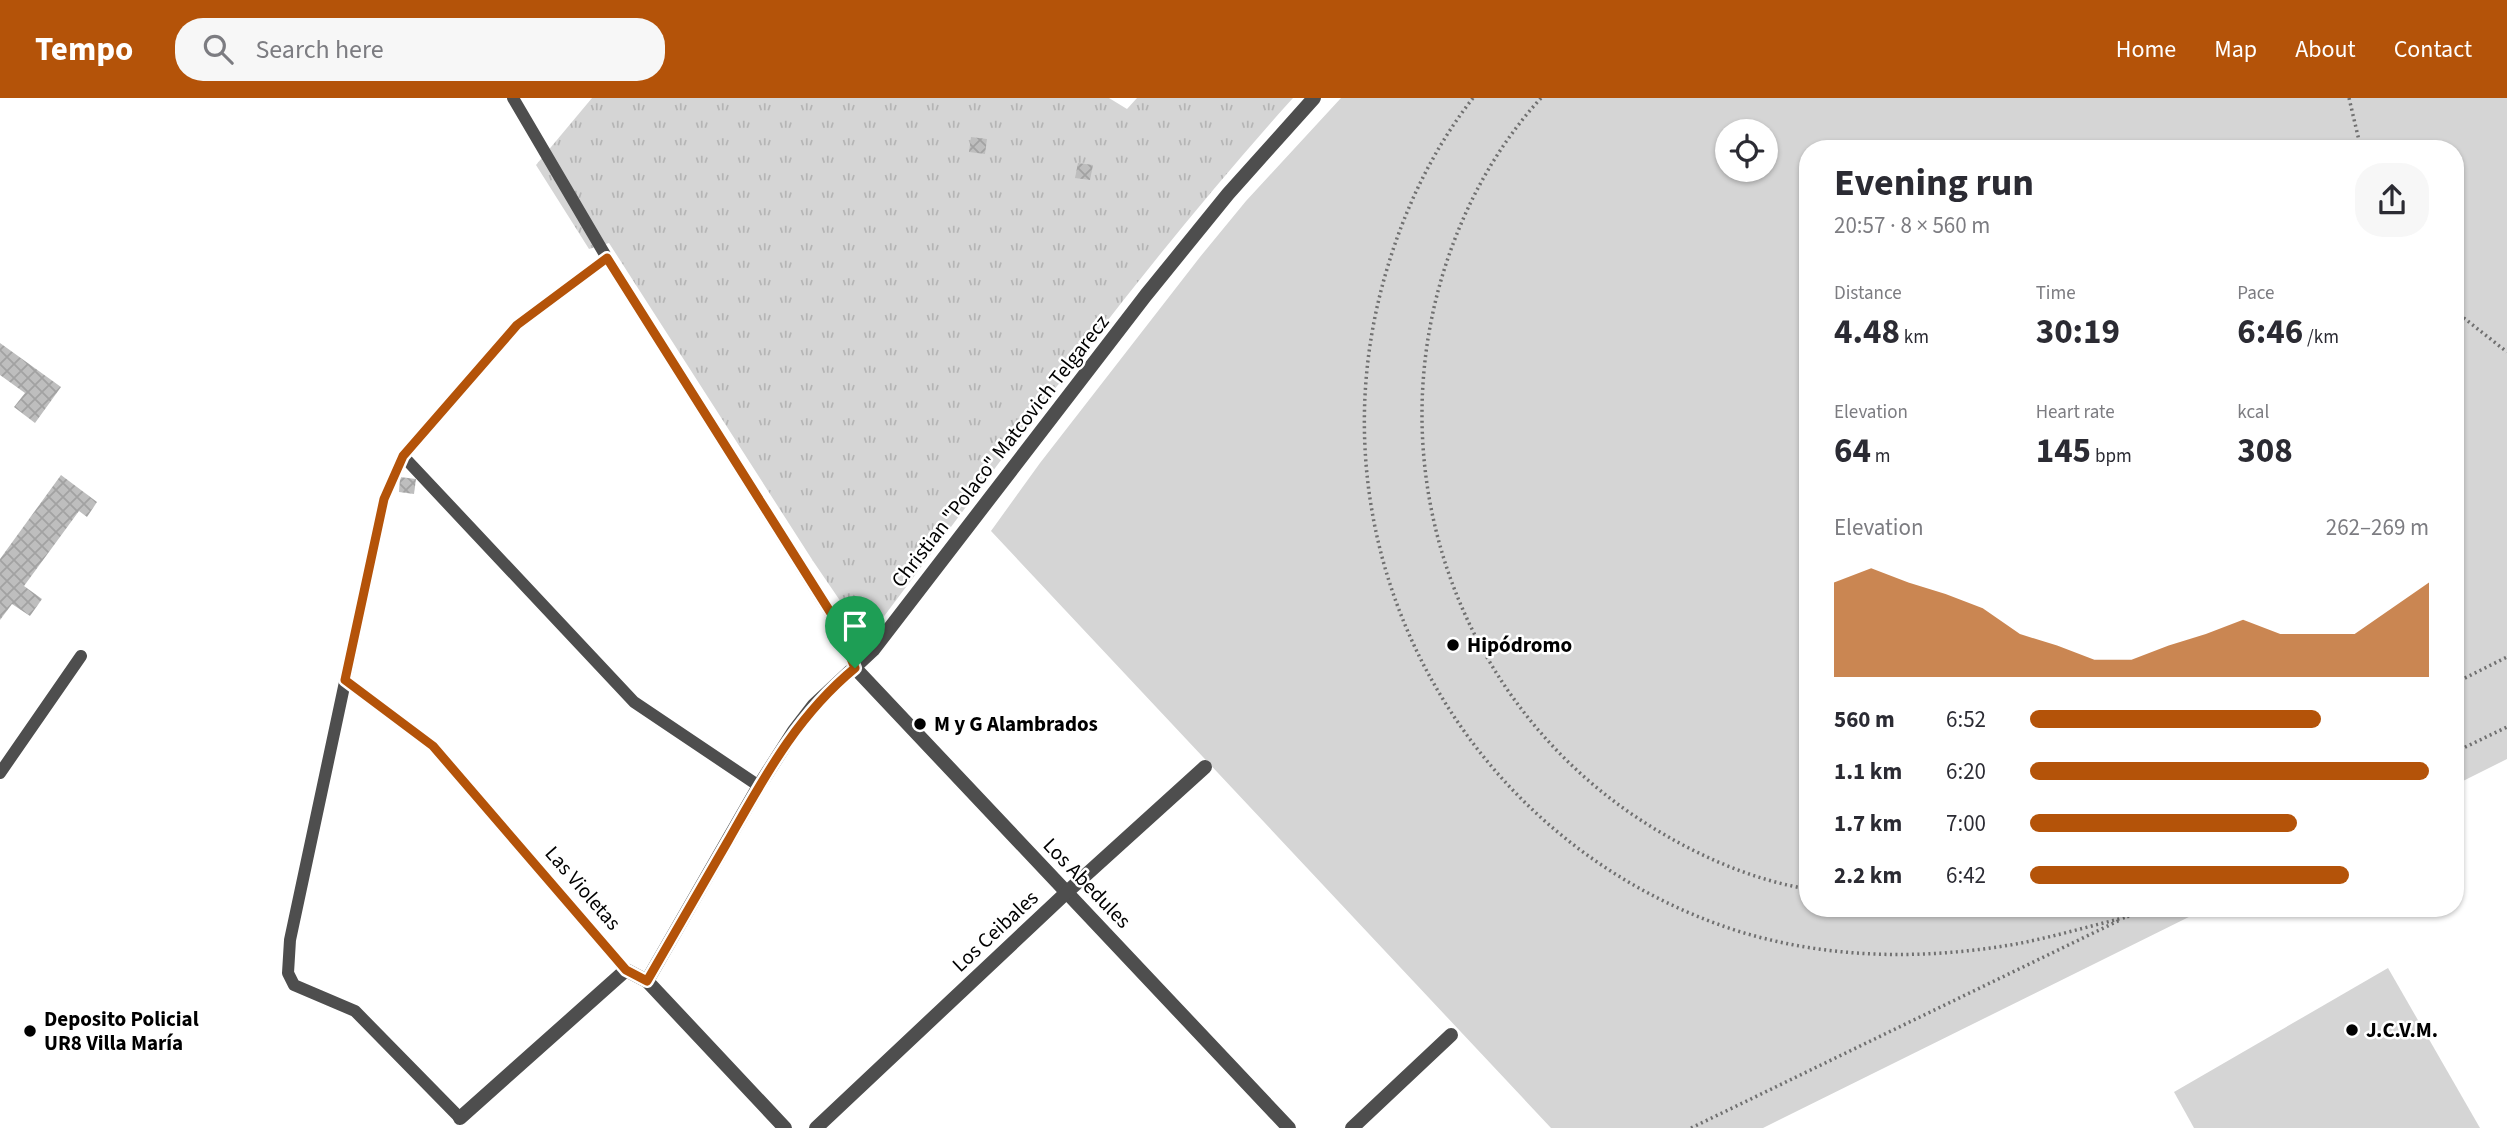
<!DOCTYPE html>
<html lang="en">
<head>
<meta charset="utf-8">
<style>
  :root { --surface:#fff; --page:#f7f7f7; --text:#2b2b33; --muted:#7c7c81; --accent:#b45309 }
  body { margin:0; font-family:"Source Sans 3",sans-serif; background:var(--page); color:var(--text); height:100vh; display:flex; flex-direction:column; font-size:26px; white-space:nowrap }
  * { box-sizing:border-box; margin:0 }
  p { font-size:23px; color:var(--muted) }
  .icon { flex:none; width:38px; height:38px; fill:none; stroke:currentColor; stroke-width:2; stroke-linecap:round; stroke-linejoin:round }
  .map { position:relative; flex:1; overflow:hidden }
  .side { position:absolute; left:1799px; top:42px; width:665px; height:777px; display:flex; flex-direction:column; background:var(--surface); border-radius:28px; box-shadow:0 2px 5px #0004 }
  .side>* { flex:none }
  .buttons { position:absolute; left:1715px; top:21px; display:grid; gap:14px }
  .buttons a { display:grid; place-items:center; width:63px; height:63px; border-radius:50%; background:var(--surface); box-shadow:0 2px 5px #0004; font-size:35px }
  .pin { position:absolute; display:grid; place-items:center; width:60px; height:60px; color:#fff; margin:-72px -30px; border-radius:50% 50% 50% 0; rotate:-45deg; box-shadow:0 0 7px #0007 }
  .pin .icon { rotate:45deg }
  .round { display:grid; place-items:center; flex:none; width:74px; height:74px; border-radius:28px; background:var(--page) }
  .summary { display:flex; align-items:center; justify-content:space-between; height:119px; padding:0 35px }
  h1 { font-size:38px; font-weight:700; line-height:52px }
  .metrics { display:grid; grid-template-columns:repeat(3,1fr); gap:10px; height:119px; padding:7px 35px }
  .metrics div { display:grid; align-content:center }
  .metrics b { font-size:35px; font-weight:700 }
  .metrics small { font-size:19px; font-weight:400 }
  .metrics p { font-size:19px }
  .chart { height:196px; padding:14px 35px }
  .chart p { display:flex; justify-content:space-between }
  .chart svg { width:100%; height:126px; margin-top:7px; fill:var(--accent); opacity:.7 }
  ul { padding:0 35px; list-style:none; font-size:23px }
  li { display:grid; grid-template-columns:112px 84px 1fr; align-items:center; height:52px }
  li i { height:18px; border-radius:9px; background:var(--accent) }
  header { display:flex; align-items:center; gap:42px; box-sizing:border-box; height:98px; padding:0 35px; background:var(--accent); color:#fff }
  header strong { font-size:33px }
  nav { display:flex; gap:38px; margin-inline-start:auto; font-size:24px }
  .search { width:490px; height:63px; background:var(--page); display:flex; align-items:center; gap:18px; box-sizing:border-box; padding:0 24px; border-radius:28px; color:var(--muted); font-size:26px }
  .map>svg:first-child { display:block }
</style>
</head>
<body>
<header>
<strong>Tempo</strong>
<div class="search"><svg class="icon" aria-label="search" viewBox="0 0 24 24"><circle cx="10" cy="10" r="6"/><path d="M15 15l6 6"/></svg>Search here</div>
<nav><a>Home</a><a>Map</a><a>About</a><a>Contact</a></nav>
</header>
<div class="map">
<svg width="2507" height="1030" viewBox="0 0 2507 1030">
  <defs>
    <pattern id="grass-tufts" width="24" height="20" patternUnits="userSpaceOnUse" patternTransform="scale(1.75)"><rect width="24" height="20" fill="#d5d5d5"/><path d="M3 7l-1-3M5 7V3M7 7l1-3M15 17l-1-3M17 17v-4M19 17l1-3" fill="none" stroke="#b5b5b5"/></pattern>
    <pattern id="building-cross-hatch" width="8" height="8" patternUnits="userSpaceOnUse" patternTransform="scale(1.75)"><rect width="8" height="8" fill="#bebebe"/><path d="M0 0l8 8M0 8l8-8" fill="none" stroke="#a2a2a2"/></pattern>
  </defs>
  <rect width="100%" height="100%" fill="#fff"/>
  <path fill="url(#grass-tufts)" d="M592,0H1109L1127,11L1137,0H1293C1142,167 1011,350 876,529L870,532L858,529L813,463L609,145L589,151L536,67Z"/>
  <g fill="#d5d5d5" fill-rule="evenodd">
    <path d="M1341,0H2507V661L2455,687V51H1808V810H2207L1763,1030H1551L991,433L1040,365L1200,159L1246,103ZM1727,33H1766V72H1727Z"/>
    <polygon points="2388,870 2480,1030 2194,1030 2174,994"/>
  </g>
  <g fill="url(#building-cross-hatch)">
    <polygon points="971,39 987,41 985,56 969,54"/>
    <polygon points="1078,65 1093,67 1090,82 1075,80"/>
    <polygon points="0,245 61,289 35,325 14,309 25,295 0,277"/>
    <polygon points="61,377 97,404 87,419 79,413 24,488 42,501 30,518 12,506 0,522 0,461"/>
    <polygon points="400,379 416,381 414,396 399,394"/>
    <polygon points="861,509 876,511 874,527 858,524"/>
  </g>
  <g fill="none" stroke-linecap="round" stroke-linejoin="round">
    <g stroke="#707070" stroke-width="3.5" stroke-dasharray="2 3.5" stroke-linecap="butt">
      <path d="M1473,0C1426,60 1395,132 1378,205C1315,477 1476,751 1741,834C1830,861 1924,862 2016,846C2053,839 2090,828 2127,819"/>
      <path d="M1541,0C1498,47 1467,103 1447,163C1374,382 1465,622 1665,737C1708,762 1758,783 1808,791"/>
      <polyline points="2349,0 2361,51"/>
      <polyline points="2455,213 2507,254"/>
      <polyline points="2455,585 2507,559"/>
      <polyline points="2455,654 2507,629"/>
      <polyline points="2127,819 2144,810"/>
      <polyline points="1691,1030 2120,822"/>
    </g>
    <g stroke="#4e4e4e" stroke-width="12">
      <polyline points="513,0 607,160 834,521 855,570"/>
      <polyline points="403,358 634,604 759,688"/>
      <polyline points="345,582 433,648 626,872"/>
      <polyline points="0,675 81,558"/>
      <polyline points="460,1020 355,913 294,887 288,875 290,842 384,401 403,358 517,227 607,160"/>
    </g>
    <g stroke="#4e4e4e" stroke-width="14">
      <polyline points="855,570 1289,1030"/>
      <polyline points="647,883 759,688 794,633 814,607 873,552 1146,197 1228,96 1314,0"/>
      <polyline points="460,1020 626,872 647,883 785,1030"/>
      <polyline points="816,1030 1067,794 1205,669"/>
      <polyline points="1352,1030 1451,937"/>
    </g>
  </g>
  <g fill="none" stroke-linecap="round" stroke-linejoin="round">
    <g stroke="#fff" stroke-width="14">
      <path id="route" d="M607,160L834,520L855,570C796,619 765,678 728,743C701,790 674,836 647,883L626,872L433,648L345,582L384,401L403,358L517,227Z"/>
    </g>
    <use href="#route" stroke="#b45309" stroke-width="9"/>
  </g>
  <g fill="#000" stroke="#fff" stroke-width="2.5">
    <circle cx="1453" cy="547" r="7"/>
    <circle cx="920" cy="626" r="7"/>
    <circle cx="2352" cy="932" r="7"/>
    <circle cx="30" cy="933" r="7"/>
  </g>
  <g text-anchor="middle" stroke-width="5" stroke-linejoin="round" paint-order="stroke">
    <g font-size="21" fill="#000" stroke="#fff">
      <text transform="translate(1000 353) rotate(-52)" y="7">Christian "Polaco" Matcovich Telgarecz</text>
      <text transform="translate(1087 785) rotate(46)" y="7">Los Abedules</text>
      <text transform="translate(583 790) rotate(49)" y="7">Las Violetas</text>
      <text transform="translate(995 833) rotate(-43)" y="7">Los Ceibales</text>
    </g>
    <g font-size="21" font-weight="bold" fill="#000" stroke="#fff" text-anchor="start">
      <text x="1467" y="554">Hipódromo</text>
      <text x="934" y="633">M y G Alambrados</text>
      <text x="44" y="928">Deposito Policial<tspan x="44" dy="24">UR8 Villa María</tspan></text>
      <text x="2366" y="939">J.C.V.M.</text>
    </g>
  </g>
</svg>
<div class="buttons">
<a><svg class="icon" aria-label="locate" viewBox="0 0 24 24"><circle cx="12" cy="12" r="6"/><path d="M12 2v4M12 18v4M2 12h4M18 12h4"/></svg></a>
</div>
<div class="pin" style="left:855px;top:570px;background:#1e9e55"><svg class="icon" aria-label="arrive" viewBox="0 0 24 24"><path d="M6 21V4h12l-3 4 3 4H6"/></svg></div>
<section class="side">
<div class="summary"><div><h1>Evening run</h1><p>20:57 · 8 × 560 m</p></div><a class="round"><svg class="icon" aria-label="share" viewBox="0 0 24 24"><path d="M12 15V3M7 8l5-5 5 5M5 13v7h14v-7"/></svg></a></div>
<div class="metrics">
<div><p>Distance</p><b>4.48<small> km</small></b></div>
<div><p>Time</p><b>30:19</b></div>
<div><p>Pace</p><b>6:46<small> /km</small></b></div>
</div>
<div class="metrics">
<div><p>Elevation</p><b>64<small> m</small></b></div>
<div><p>Heart rate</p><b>145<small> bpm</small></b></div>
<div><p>kcal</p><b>308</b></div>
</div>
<div class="chart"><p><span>Elevation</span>262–269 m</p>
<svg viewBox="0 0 160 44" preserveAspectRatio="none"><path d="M0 44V11L10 6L20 11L30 15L40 20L50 29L60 33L70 38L80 38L90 33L100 29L110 24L120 29L130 29L140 29L150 20L160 11V44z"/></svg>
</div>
<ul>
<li><b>560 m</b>6:52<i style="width:73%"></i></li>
<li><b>1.1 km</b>6:20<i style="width:100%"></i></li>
<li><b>1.7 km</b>7:00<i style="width:67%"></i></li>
<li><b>2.2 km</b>6:42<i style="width:80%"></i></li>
</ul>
</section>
</div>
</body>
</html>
